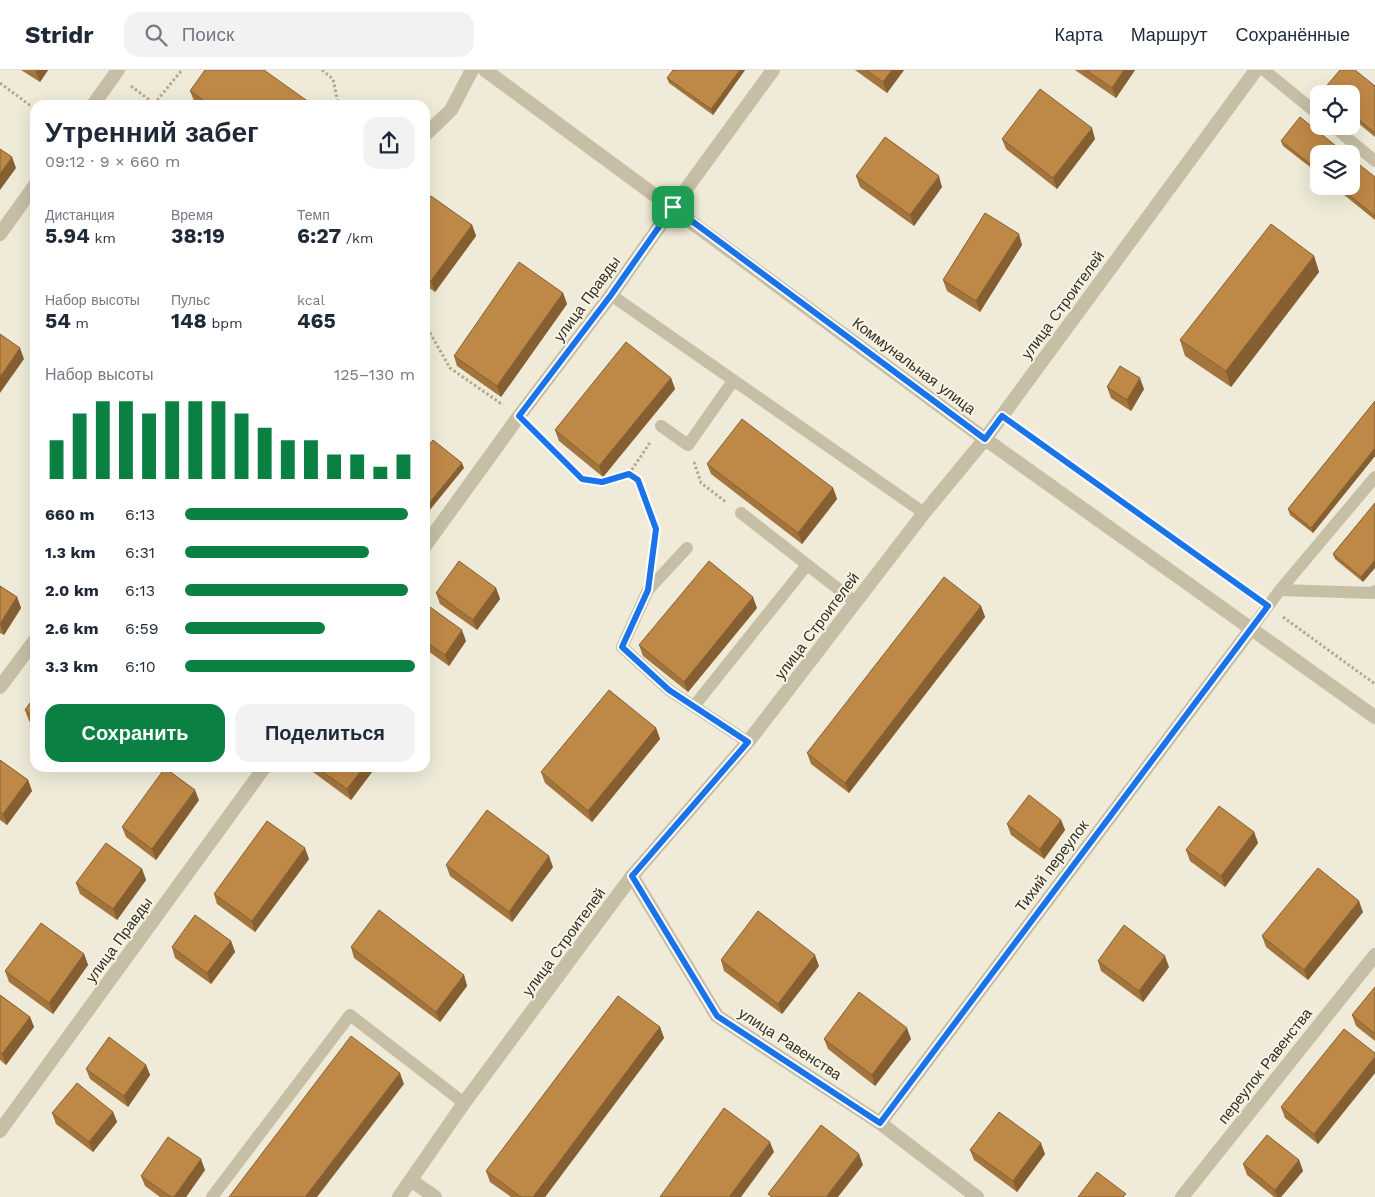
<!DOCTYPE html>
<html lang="ru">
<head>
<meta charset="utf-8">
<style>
  :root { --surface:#fff; --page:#f2f2f3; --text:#1f2937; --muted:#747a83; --line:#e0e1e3; --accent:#0b8043 }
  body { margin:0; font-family:"Work Sans",sans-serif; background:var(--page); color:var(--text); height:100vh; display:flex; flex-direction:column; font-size:19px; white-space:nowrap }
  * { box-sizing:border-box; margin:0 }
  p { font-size:16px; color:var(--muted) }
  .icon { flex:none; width:28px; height:28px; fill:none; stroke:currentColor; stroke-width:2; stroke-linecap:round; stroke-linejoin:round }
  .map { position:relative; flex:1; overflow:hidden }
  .details { position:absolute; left:30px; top:30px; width:400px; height:672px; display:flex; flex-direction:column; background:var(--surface); border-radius:15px; box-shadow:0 5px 20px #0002 }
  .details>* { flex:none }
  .controls { position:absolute; left:1310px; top:15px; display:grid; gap:10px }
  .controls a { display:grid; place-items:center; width:50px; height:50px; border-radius:10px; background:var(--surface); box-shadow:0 5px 20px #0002; font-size:25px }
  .pin { position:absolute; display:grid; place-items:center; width:42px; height:42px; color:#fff; margin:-21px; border-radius:10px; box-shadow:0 2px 8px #0006 }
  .round { display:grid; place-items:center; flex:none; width:52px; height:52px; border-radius:15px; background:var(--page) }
  .summary { display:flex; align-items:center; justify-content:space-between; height:85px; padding:0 15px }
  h1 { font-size:28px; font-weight:700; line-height:38px }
  .figures { display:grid; grid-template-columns:repeat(3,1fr); gap:8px; height:85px; padding:5px 15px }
  .figures div { display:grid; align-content:center }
  .figures b { font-size:21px; font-weight:700 }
  .figures small { font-size:14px; font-weight:400 }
  .figures p { font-size:14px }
  .chart { height:140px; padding:10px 15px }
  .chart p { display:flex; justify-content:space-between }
  .chart svg { width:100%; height:90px; margin-top:5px; stroke:var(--accent); stroke-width:6 }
  .cta { display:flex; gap:10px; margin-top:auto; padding:10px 15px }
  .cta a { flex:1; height:58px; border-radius:15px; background:var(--accent); color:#fff; font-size:20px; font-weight:700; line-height:58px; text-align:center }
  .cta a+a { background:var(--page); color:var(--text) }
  ul { padding:0 15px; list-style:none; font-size:16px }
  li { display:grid; grid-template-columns:80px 60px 1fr; align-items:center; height:38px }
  li i { height:12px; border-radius:6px; background:var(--accent) }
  header { display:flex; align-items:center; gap:30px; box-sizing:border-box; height:70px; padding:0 25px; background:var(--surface); border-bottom:1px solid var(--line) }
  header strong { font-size:24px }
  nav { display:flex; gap:28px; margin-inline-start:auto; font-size:18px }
  .search { width:350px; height:45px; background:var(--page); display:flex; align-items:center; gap:12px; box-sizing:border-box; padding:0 18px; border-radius:15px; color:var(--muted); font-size:19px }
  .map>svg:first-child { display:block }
</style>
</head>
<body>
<header>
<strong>Stridr</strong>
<div class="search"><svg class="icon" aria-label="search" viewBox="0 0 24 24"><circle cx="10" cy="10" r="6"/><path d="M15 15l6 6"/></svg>Поиск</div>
<nav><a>Карта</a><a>Маршрут</a><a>Сохранённые</a></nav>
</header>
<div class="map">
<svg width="1375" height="1127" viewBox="0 0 1375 1127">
  <rect width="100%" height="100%" fill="#efebd8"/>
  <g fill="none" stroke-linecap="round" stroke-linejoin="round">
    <g stroke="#b2a88f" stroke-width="3" stroke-dasharray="2.5 2.5" stroke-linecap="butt">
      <polyline points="322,0 333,9 338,33 337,35"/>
      <polyline points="0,13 35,39"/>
      <polyline points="131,16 156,35"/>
      <polyline points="154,34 182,0"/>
      <polyline points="425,254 450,298 503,335"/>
      <polyline points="1018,358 1252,524"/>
      <polyline points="533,360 582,409 602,412 629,404 638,410 656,459 653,485"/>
      <polyline points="694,392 701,413 726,432"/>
      <polyline points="629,404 651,371"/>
      <polyline points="1283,547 1375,614"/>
    </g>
    <g stroke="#c6bea5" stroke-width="12">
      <polyline points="1264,0 1319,45"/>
      <polyline points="1333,56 1375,91"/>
      <polyline points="611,225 924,443"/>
      <polyline points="661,356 688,375 733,311"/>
      <polyline points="741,443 855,532"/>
      <polyline points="687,478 648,520 622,577 669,620 748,672"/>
      <polyline points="1280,520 1373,523 1375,521"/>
      <polyline points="1251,559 1280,520 1375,407"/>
      <polyline points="694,636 807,495"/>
      <polyline points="212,1127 350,945 464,1033"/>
    </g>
    <g stroke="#c6bea5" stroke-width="14">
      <polyline points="425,65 451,40 472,0"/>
      <polyline points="985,369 1256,0"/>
      <polyline points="425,476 519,346 611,225 673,137 773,0"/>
      <polyline points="0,617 35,570"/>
      <polyline points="632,806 717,946 880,1053 977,1127"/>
      <polyline points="880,1053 1251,559"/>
      <polyline points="0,1061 264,698"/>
      <polyline points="412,1111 435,1127"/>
      <polyline points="1182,1127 1375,885"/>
    </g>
    <g stroke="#c6bea5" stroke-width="14">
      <polyline points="485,0 985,369 1375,647"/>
      <polyline points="93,35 118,0"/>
      <polyline points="0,164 35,115"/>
      <polyline points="399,1127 464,1033 632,806 748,672 924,443 985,369"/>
    </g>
  </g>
  <g fill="#a3753d">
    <polygon points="21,0 48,0 40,12"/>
    <polygon points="673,0 745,0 713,45 669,13 667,8"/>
    <polygon points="855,0 904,0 887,23"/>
    <polygon points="1075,0 1135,0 1116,28"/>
    <polygon points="1375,16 1375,67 1351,47 1351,24 1325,24 1323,20"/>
    <polygon points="190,21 313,35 199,35 194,31"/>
    <polygon points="1002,69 1095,69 1057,119 1006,79"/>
    <polygon points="1281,71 1319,84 1319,104 1283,76"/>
    <polygon points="856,106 942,117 914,156 860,117"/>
    <polygon points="1375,107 1375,150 1333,116 1351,116"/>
    <polygon points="425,134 472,155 476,166 435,222 425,215"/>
    <polygon points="1022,175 980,242 947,221 943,210"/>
    <polygon points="1314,186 1319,202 1231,317 1185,286 1180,270"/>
    <polygon points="563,223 567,234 501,327 457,296 454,286"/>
    <polygon points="671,308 675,319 603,407 559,371 555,360"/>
    <polygon points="1107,317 1144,319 1131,341 1111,328"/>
    <polygon points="1375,331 1375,386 1313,463 1290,445 1288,439"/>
    <polygon points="707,394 833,418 837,429 802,474 711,404"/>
    <polygon points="1375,433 1363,512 1335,489 1333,484"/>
    <polygon points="0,516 17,527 21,538 4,565 0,563"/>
    <polygon points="496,518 500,529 477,560 440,534 436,523"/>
    <polygon points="981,536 985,547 849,723 811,694 807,683"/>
    <polygon points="757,538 688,622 643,586 639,575"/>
    <polygon points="425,544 466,571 449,596 425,579"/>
    <polygon points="35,626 35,656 29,651 25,640"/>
    <polygon points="656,658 660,669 592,752 545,713 541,702"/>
    <polygon points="0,690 28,710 32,721 7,755 0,750"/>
    <polygon points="311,698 375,698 351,730 313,702"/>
    <polygon points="199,730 156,790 126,767 122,757"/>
    <polygon points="1061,750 1065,760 1044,789 1011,765 1007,754"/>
    <polygon points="1254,762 1258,773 1225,817 1190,791 1186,780"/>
    <polygon points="309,789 255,862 217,834 214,824"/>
    <polygon points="446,795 553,797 512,852 450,806"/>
    <polygon points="142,799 146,810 117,850 80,824 76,813"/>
    <polygon points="1363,842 1308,910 1266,877 1262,866"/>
    <polygon points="231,871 235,882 211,914 175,888 172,877"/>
    <polygon points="351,877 464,905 467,916 440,952 354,888"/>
    <polygon points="84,884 88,895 53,944 9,912 5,901"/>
    <polygon points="721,890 819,896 782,944 724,901"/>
    <polygon points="1098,891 1169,897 1143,932 1101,901"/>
    <polygon points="1375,917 1375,971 1356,956 1352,945"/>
    <polygon points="0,925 30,947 34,957 6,995 0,990"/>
    <polygon points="660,957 664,968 545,1127 511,1127 490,1112 486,1101"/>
    <polygon points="824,969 911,969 875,1016 828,979"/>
    <polygon points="1375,983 1375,1003 1318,1074 1285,1048 1281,1037"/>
    <polygon points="146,995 150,1005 128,1037 90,1009 86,999"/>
    <polygon points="113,1042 117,1052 93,1082 56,1054 52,1043"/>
    <polygon points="970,1080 1045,1084 1017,1122 974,1090"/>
    <polygon points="1299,1090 1303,1101 1281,1127 1274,1127 1247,1105 1243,1094"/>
    <polygon points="205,1100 186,1127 160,1127 145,1116 141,1106"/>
  </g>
  <g fill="#855f32">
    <polygon points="37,0 48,0 40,12 36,2"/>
    <polygon points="740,0 745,0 713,45 711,39"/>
    <polygon points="892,0 904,0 887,23 883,12"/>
    <polygon points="1124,0 1135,0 1116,28 1112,18"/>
    <polygon points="1092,58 1095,69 1057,119 1053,108"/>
    <polygon points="12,87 16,98 0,120 0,104"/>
    <polygon points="939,106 942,117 914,156 910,145"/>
    <polygon points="472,155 476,166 435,222 431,211"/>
    <polygon points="1019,164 1022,175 980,242 976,231"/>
    <polygon points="1314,186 1319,202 1231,317 1226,301"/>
    <polygon points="563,223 567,234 501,327 497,316"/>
    <polygon points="20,278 24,289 0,323 0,307"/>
    <polygon points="671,308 675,319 603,407 599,396"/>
    <polygon points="1140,308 1144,319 1131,341 1127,330"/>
    <polygon points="1375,378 1375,386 1313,463 1311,458"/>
    <polygon points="462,393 464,398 425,446 425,438"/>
    <polygon points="833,418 837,429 802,474 798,463"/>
    <polygon points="1375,490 1375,498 1363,512 1361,507"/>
    <polygon points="496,518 500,529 477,560 473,550"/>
    <polygon points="17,527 21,538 4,565 0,554"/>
    <polygon points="753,527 757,538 688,622 684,612"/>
    <polygon points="981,536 985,547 849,723 845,713"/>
    <polygon points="462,560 466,571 449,596 445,585"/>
    <polygon points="656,658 660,669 592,752 588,741"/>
    <polygon points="363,698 375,698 351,730 347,719"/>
    <polygon points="28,710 32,721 7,755 3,744"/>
    <polygon points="195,720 199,730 156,790 152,779"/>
    <polygon points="1061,750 1065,760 1044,789 1040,779"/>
    <polygon points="1254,762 1258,773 1225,817 1221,806"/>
    <polygon points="305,778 309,789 255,862 252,851"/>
    <polygon points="549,786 553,797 512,852 509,842"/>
    <polygon points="142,799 146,810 117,850 113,839"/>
    <polygon points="1359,831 1363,842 1308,910 1304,900"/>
    <polygon points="231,871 235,882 211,914 207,903"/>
    <polygon points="84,884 88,895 53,944 49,933"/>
    <polygon points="815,885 819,896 782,944 778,934"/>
    <polygon points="1165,886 1169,897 1143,932 1139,921"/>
    <polygon points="464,905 467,916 440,952 436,942"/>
    <polygon points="30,947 34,957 6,995 2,984"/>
    <polygon points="660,957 664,968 545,1127 533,1127"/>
    <polygon points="907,958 911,969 875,1016 872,1005"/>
    <polygon points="1375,987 1375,1003 1318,1074 1314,1064"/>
    <polygon points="146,995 150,1005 128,1037 124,1026"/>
    <polygon points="400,1003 404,1014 317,1127 305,1127"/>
    <polygon points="113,1042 117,1052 93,1082 89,1072"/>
    <polygon points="770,1072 774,1082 741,1127 729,1127"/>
    <polygon points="1041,1073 1045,1084 1017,1122 1013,1111"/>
    <polygon points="859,1084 863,1095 838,1127 826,1127"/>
    <polygon points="201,1089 205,1100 186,1127 174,1127"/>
    <polygon points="1299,1090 1303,1101 1281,1127 1277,1127 1275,1120"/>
  </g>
  <g fill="#be8847" stroke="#855f32">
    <polygon points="205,0 264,0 313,35 210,35 190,21"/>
    <polygon points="673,0 740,0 711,39 667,8"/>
    <polygon points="866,0 892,0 883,12"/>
    <polygon points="1086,0 1124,0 1112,18"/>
    <polygon points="1340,0 1355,0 1375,16 1375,63 1351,43 1351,24 1328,24 1323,20"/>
    <polygon points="1040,19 1092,58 1053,108 1002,69"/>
    <polygon points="1300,47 1346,84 1319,84 1319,101 1281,71"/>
    <polygon points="885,67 939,106 910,145 856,106"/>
    <polygon points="0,79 12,87 0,104"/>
    <polygon points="1351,88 1375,107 1375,146 1338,116 1351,116"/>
    <polygon points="431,126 472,155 431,211 425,207 425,134"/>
    <polygon points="985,143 1019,164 976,231 943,210"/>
    <polygon points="1271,154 1314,186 1226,301 1180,270"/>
    <polygon points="519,192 563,223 497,316 454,286"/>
    <polygon points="0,264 20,278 0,307"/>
    <polygon points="626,272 671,308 599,396 555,360"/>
    <polygon points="1120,296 1140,308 1127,330 1107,317"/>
    <polygon points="1375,331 1375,378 1311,458 1288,439"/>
    <polygon points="742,349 833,418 798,463 707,394"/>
    <polygon points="433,370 462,393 425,438 425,380"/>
    <polygon points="1375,433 1375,490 1361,507 1333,484"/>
    <polygon points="459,491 496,518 473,550 436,523"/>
    <polygon points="709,491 753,527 684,612 639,575"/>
    <polygon points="944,507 981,536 845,713 807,683"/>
    <polygon points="0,516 17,527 0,554"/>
    <polygon points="430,537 462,560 445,585 425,571 425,544"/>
    <polygon points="609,620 656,658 588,741 541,702"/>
    <polygon points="35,626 35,648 25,640"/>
    <polygon points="0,690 28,710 3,744 0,742"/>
    <polygon points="165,698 195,720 152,779 122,757"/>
    <polygon points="317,698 363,698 347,719"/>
    <polygon points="1029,725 1061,750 1040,779 1007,754"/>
    <polygon points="1219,736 1254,762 1221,806 1186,780"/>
    <polygon points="487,740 549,786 509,842 446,795"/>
    <polygon points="267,751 305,778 252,851 214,824"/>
    <polygon points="106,773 142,799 113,839 76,813"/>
    <polygon points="1318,798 1359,831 1304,900 1262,866"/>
    <polygon points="379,840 464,905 436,942 351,877"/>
    <polygon points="758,841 815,885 778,934 721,890"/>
    <polygon points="195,845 231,871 207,903 172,877"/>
    <polygon points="41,853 84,884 49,933 5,901"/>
    <polygon points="1124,855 1165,886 1139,921 1098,891"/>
    <polygon points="1375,917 1375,964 1352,945"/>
    <polygon points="859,922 907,958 872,1005 824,969"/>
    <polygon points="0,925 30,947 2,984 0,982"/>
    <polygon points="618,926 660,957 533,1127 521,1127 486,1101"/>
    <polygon points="1344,959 1375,983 1375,987 1314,1064 1281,1037"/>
    <polygon points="351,966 400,1003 305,1127 229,1127"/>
    <polygon points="109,967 146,995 124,1026 86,999"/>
    <polygon points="77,1013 113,1042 89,1072 52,1043"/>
    <polygon points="724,1038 770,1072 729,1127 660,1127"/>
    <polygon points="999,1042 1041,1073 1013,1111 970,1080"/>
    <polygon points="821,1055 859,1084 826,1127 772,1127 768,1124"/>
    <polygon points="1267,1065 1299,1090 1275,1120 1243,1094"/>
    <polygon points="168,1067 201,1089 174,1127 171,1127 141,1106"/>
    <polygon points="1097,1102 1126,1124 1123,1127 1078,1127"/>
  </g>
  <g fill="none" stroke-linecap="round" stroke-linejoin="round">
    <g stroke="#fff" stroke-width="10">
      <polygon id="route" points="673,137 985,369 1002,346 1268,536 880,1053 717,946 632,806 748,672 669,620 622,577 648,520 656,459 638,410 629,404 602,412 582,409 519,346 611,225"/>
    </g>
    <use href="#route" stroke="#1a73e8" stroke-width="6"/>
  </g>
  <g text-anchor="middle" stroke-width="4" stroke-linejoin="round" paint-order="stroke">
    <g font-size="15" fill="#322d26" stroke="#f7f4e4">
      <text transform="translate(587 229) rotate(-54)" y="5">улица Правды</text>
      <text transform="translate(1063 235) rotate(-54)" y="5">улица Строителей</text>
      <text transform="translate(914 296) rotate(37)" y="5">Коммунальная улица</text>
      <text transform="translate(817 556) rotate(-53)" y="5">улица Строителей</text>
      <text transform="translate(1052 796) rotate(-53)" y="5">Тихий переулок</text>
      <text transform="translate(119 870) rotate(-54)" y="5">улица Правды</text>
      <text transform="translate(564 872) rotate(-54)" y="5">улица Строителей</text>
      <text transform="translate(790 974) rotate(33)" y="5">улица Равенства</text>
      <text transform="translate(1265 996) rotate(-52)" y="5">переулок Равенства</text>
    </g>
  </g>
</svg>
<div class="controls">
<a><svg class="icon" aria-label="locate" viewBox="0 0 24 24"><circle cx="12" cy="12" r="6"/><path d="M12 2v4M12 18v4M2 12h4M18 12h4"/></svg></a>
<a><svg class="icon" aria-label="layers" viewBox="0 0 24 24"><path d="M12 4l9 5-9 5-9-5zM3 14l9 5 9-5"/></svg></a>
</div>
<div class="pin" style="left:673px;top:137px;background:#1e9e55"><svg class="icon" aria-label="arrive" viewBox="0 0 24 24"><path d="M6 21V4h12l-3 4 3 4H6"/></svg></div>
<section class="details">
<div class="summary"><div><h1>Утренний забег</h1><p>09:12 · 9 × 660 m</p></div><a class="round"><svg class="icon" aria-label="share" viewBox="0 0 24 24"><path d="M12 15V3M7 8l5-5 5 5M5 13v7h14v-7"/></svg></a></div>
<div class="figures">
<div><p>Дистанция</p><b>5.94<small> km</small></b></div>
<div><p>Время</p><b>38:19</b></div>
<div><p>Темп</p><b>6:27<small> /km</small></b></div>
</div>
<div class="figures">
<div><p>Набор высоты</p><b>54<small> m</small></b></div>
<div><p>Пульс</p><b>148<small> bpm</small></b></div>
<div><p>kcal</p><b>465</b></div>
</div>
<div class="chart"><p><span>Набор высоты</span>125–130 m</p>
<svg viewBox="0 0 160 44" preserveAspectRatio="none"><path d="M5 44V25M15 44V12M25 44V6M35 44V6M45 44V12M55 44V6M65 44V6M75 44V6M85 44V12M95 44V19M105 44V25M115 44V25M125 44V32M135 44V32M145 44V38M155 44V32"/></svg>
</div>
<ul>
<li><b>660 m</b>6:13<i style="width:97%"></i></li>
<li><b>1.3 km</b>6:31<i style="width:80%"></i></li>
<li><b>2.0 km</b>6:13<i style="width:97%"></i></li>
<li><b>2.6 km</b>6:59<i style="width:61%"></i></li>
<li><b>3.3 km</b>6:10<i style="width:100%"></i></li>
</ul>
<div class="cta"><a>Сохранить</a><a>Поделиться</a></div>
</section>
</div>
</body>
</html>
